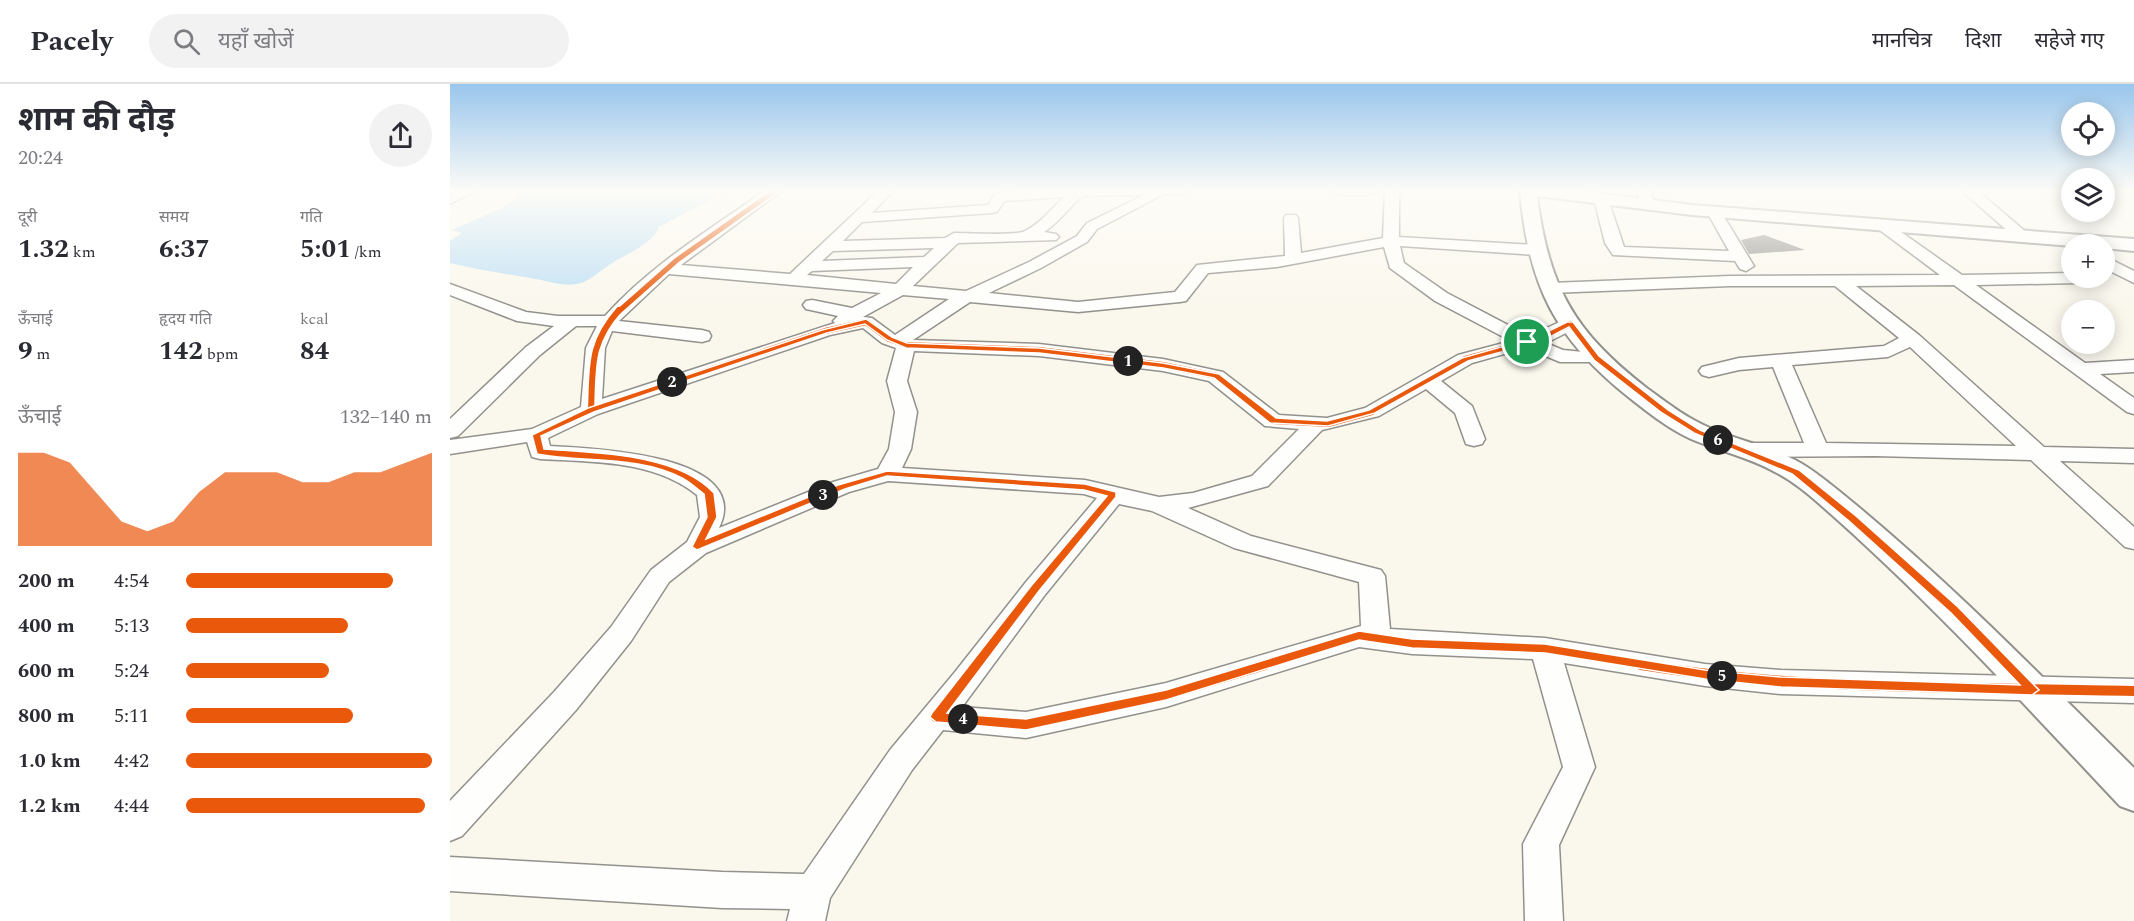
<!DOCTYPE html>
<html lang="hi">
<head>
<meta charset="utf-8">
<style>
  :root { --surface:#fff; --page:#f2f2f3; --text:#2b2b33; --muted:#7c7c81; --line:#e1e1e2; --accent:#ea580c }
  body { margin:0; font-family:Spectral,"Noto Sans Devanagari",serif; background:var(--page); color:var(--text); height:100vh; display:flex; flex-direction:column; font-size:22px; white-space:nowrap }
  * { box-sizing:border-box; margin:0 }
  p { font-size:20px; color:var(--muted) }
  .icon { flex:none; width:33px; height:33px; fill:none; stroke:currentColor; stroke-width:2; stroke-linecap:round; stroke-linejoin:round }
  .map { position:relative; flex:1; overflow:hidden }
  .panel { display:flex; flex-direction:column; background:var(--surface); width:450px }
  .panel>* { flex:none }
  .buttons { position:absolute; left:1611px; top:18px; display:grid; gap:12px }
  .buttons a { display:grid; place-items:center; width:54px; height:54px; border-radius:50%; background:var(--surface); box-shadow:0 3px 15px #0003; font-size:30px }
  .pin { position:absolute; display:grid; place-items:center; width:51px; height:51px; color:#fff; margin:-26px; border:3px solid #fff; border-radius:50%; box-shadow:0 2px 6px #0007 }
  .km { position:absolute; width:30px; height:30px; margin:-15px; border-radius:50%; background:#222; color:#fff; font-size:16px; line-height:30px; text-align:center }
  .round { display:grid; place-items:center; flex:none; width:63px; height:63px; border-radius:32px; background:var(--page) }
  .headline { display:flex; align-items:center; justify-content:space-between; height:102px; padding:0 18px }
  h1 { font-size:33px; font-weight:700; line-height:45px }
  .stats { display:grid; grid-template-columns:repeat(3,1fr); gap:9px; height:102px; padding:6px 18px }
  .stats div { display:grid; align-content:center }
  .stats b { font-size:26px; font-weight:700 }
  .stats small { font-size:16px; font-weight:400 }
  .stats p { font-size:16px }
  .chart { height:168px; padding:12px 18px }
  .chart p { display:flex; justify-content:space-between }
  .chart svg { width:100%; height:108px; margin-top:6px; fill:var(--accent); opacity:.7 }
  ul { padding:0 18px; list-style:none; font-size:20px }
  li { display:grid; grid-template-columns:96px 72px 1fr; align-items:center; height:45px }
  li i { height:15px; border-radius:8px; background:var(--accent) }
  header { display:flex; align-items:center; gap:36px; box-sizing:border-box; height:84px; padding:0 30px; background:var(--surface); border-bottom:2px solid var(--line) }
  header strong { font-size:28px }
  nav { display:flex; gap:33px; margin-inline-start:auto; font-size:21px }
  .search { width:420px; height:54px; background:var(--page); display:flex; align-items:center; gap:15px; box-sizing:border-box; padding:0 21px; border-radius:33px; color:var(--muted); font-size:22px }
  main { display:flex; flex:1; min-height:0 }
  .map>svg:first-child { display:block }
</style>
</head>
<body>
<header>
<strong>Pacely</strong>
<div class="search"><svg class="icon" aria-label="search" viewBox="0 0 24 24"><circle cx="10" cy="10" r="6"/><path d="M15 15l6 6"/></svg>यहाँ खोजें</div>
<nav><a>मानचित्र</a><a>दिशा</a><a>सहेजे गए</a></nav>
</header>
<main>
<section class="panel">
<div class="headline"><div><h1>शाम की दौड़</h1><p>20:24</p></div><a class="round"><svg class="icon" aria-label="share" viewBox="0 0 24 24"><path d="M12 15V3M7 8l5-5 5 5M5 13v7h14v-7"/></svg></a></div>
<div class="stats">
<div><p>दूरी</p><b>1.32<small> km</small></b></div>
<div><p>समय</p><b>6:37</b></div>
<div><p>गति</p><b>5:01<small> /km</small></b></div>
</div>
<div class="stats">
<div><p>ऊँचाई</p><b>9<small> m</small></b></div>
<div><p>हृदय गति</p><b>142<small> bpm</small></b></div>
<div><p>kcal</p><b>84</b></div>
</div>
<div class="chart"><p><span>ऊँचाई</span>132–140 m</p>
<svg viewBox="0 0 160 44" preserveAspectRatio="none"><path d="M0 44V6L10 6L20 10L30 22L40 34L50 38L60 34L70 22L80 14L90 14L100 14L110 18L120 18L130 14L140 14L150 10L160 6V44z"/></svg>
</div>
<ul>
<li><b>200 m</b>4:54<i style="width:84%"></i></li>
<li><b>400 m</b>5:13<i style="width:66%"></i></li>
<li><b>600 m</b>5:24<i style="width:58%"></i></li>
<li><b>800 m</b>5:11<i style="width:68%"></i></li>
<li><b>1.0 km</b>4:42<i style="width:100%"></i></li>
<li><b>1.2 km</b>4:44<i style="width:97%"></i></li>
</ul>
</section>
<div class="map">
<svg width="1684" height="837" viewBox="0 0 1684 837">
  <rect width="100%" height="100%" fill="#faf8ed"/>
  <path fill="#c3e2f5" d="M76,106H279L209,143C202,159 182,168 167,176C156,182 147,191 136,197C119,205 103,198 86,195C57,190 29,186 0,179V157L12,149L2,146L52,124Z"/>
  <polygon fill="#9c9993" points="1314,151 1355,166 1299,170 1291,156"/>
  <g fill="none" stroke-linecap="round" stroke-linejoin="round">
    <g stroke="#92918c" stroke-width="3">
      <g id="minor">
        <polygon points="9,106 28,106 0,120 0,111"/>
        <path d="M316,106H333L231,181L340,190L429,106H444L422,129L538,121L545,110L550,109L590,106H738L731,110H714L647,145L637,158L591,184L539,209L628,218L725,208L747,181L835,172L834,134L836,131H846L848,134L851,169L933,154L935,106H949V153L1086,161L1094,166L1086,171L950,162L954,179L997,209L1079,252L1114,236H1126L1129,240L1126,244L1096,259L1113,266L1153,270L1156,274L1153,278H1110L1076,264L1022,279L991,297L1022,322L1035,355L1032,360L1024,362L1016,360L1005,329L976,305L929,332L872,346L818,402L738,424L801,452L931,486L935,492L940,545L1095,554L1255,580L1331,586L1684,595V619L1331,610L1255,602L1114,579L1145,683L1109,761L1113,837H1075L1073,760L1113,683L1083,575L962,570L909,563L716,623L576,654L493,646L462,686L380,814L375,837H337L340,825L272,824L0,807V773L272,788L354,790L440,666L505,588L576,498L647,414L634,410L438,397L399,408L256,469L219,498L181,557L126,626L12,752L0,757V717L104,608L161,543L201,486L237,458L250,433L247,411C204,376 143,378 90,375L82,373L77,358L0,370V356L82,345L131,323L136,264L147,242H126L90,271L8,352L0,354V335L76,263L104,242L67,237L0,211V200L76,228L108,232H155C201,181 260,145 316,106ZM694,111L637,139L627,152L579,178L516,207L463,202L508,159L606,156L609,153L606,150L594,148C608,139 618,125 632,112ZM614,113C601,125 591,139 575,147C565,152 518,149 504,149L495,154L393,157L412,138L542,129L547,128L554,117ZM934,163L940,184L985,217L1061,257L1008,271L915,324L877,334L829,331L773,288L713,275L589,260L463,256L520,218L628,228L730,218L736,217L758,189L827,183ZM484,164L474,173L372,177L383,167ZM463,183L446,200L357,191L362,187ZM219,190L431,209L402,224L362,216L356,217L353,221L356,225L388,232L383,237L385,239L152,315L155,264L162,247L252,258L259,256L261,252L259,248L252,246L169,237ZM453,211L499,215L445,251L422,234L413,233ZM413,244L432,259L446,264L437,297L445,328L439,365L428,385L383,398L269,444C305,370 141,364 100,362L98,354L148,330L380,251ZM464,267L589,272L713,287L759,297L815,342L849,345L802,392L743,409L709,413L635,396L452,384L461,365L467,328L457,297ZM669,420L702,427L784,464L909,498L911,542L716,599L576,628L512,623L594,512Z"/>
        <path d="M880,106H930C921,113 889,113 880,106Z"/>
        <polygon points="1186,106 1200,106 1205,121 1203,124 1193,124"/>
        <polygon points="1511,106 1527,106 1578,150 1581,153 1578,156 1568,156"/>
        <polygon points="1151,111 1158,115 1174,163 1279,167 1257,128 1264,124 1271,128 1304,182 1296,187 1290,185 1285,177 1163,171 1155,159 1144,115"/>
        <path d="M1432,137L1437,138L1512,191L1622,189V194H1636L1634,198L1628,199L1526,201L1635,279L1684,276V288L1650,290L1684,314V330L1677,328L1504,201L1406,202L1469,251L1594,363L1684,365V379L1610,377L1684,443V465L1675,463L1581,376L1425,372L1296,373L1288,371L1285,366L1288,361L1296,359H1354L1323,283L1289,286L1259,293L1252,291L1249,287L1252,283L1289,274L1434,262L1449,254L1385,202H1280L1100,209L1094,208L1091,204L1094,200L1100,199L1280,192L1490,191L1427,144L1425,141ZM1460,263L1566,362L1376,359L1342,281L1438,273Z"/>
        <polygon points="1654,172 1684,187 1684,199 1654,184"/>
      </g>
    </g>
    <g stroke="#92918c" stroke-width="4">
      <path id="tertiary" d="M1070,106H1124L1242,121L1684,155V167L1654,164V160L1622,162L1242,131L1087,112C1099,204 1124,248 1198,305C1217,319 1238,335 1260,344C1287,356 1317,362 1345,376C1361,384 1375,396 1389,407C1494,492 1588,589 1684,684V727L1670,722C1574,620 1479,516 1373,423C1358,410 1343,397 1325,388C1299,373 1269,367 1241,355C1219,345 1199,329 1181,315C1105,255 1078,202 1070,106Z"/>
    </g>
    <use href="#minor" fill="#fefefc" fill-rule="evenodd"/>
    <use href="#tertiary" fill="#fefefc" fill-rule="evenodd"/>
    <g stroke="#fff" stroke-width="8">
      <polyline id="cycleway-far3" points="168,228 227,176 326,106"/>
    </g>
    <g stroke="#fff" stroke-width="9">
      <path id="cycleway-far2" d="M169,226C139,260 143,283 141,326L375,247L416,238L439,255L456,261L589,266L713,281L766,292L823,337L878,340L922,328L1015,275L1089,255L1120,240"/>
    </g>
    <g stroke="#fff" stroke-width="12">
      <polyline id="cycleway-far1" points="810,582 909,552 962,559 1095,565 1200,582"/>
    </g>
    <g stroke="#fff" stroke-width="14">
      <g id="cycleway">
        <path d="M1191,581C1354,607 1520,603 1684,607"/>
        <polyline points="486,633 576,641 716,611 815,581"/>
      </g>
    </g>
    <use href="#cycleway-far3" stroke="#e8590c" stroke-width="5"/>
    <use href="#cycleway-far2" stroke="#e8590c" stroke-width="6"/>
    <use href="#cycleway-far1" stroke="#e8590c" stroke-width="8"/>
    <use href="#cycleway" stroke="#e8590c" stroke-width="10"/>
  </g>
  <linearGradient id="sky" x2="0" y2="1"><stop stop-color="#99c6ed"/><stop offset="0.48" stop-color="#fdfcf7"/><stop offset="1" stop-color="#fdfcf7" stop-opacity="0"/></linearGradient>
  <rect width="1684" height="223" fill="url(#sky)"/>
  <path fill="#ea580c" stroke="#fff" stroke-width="1.5" fill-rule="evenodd" d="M416,235L442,253L457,259L589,264L713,279L769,290L826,334L877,337L919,326L1012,274L1087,253L1117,238H1123L1149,272L1218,326L1250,346L1349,386L1406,432L1508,523L1589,606L1582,611L1331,603L1255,595L1095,569L962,564L909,556L716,616L576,646L486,638L480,633L482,629L581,502L657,412L634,406L437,392L395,405L247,466L242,463L257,433L254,410C247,405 240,398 232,394C187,371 134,379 87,370L82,351L138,324L372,246ZM415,240L437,256L456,264L589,269L713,284L764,294L820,339L878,342L925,329L1018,277L1092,257L1119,243L1144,276L1212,329L1244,349L1342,390L1399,437L1501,529L1570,601L1331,593L1255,586L1095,560L962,555L909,547L716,606L576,635L497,629L589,507L666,413V408L635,400L437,387L388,401L256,455L267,433L264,409C227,369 145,369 94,365L91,352L144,328L377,249Z"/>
</svg>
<div class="buttons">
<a><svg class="icon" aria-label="locate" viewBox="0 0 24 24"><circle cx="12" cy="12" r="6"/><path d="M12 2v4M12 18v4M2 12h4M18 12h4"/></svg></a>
<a><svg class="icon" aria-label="layers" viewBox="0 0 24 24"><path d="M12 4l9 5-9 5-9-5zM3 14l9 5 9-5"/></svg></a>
<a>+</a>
<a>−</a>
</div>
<div class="pin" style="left:1077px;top:258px;background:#1e9e55"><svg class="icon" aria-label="arrive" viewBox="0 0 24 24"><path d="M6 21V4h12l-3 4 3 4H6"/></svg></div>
<b class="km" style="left:678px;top:277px">1</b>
<b class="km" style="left:222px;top:298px">2</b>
<b class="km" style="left:373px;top:411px">3</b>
<b class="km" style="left:513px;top:635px">4</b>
<b class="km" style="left:1272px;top:592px">5</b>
<b class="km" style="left:1268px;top:356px">6</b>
</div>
</main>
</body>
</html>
